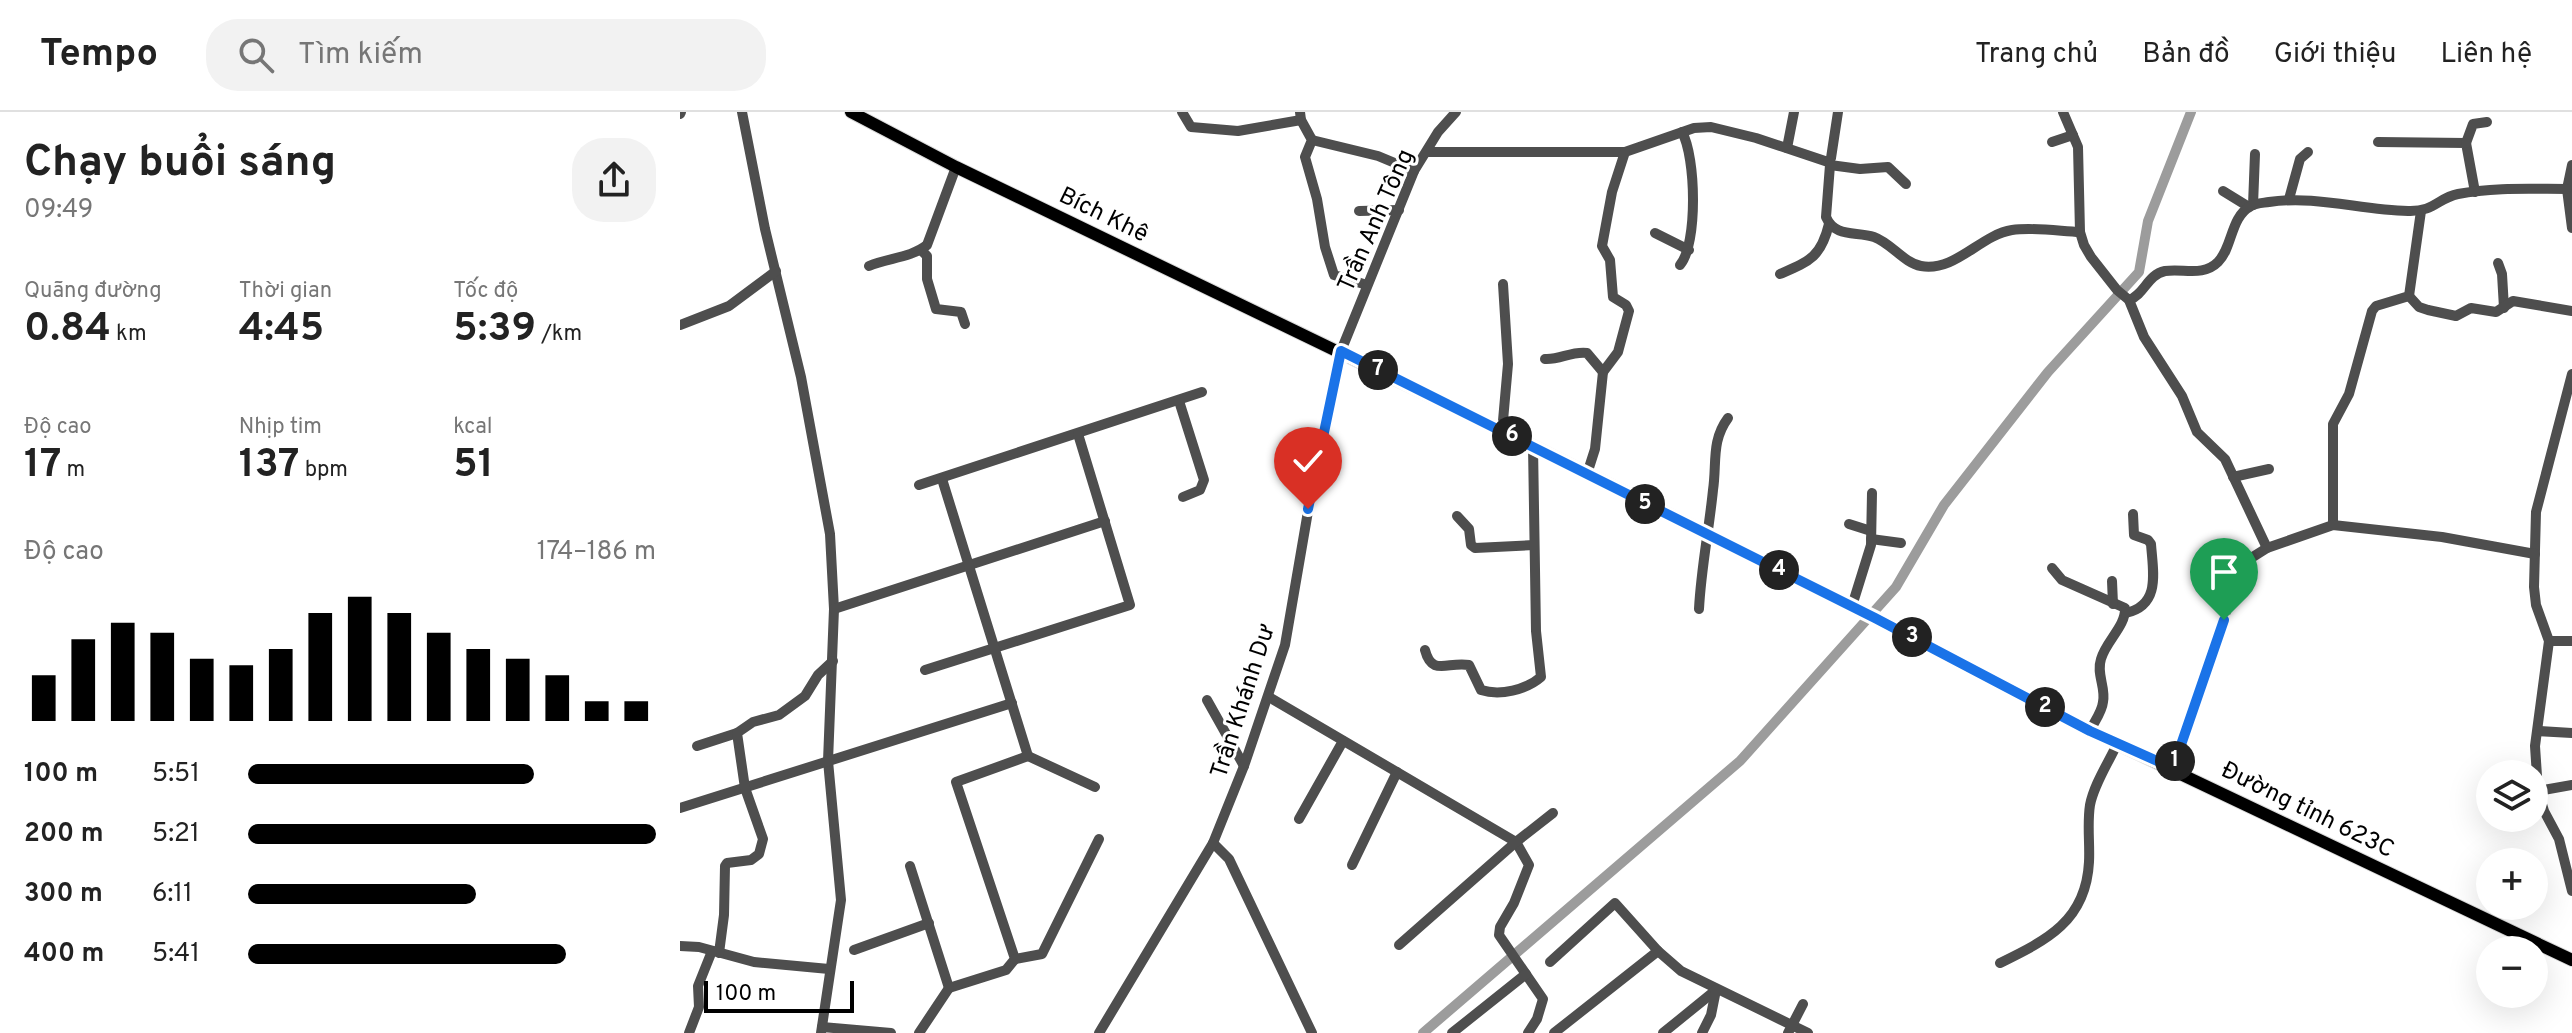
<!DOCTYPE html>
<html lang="vi">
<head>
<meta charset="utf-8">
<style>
  :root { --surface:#fff; --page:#f2f2f2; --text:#222; --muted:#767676; --line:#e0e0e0; --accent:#000 }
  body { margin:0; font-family:Overpass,sans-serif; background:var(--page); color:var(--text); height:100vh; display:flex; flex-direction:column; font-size:30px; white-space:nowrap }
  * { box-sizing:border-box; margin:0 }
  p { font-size:26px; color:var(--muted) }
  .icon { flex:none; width:44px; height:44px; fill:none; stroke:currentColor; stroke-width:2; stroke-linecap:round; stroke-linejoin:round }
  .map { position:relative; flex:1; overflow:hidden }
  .drawer { display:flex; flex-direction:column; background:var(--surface); width:680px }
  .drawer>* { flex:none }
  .tools { position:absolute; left:1796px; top:648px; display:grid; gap:16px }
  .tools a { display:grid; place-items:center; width:72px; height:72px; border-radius:50%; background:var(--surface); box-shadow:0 8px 32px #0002; font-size:40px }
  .scale { position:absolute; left:24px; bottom:20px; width:150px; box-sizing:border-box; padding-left:8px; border:4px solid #000; border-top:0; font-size:22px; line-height:28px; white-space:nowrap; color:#000; -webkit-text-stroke:6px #fff; paint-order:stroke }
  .pin { position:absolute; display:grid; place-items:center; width:68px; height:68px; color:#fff; margin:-82px -34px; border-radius:50% 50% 50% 0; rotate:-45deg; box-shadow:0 0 8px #0007 }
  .pin .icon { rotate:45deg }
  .km { position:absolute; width:40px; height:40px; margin:-20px; border-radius:50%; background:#222; color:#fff; font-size:22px; line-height:40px; text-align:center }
  .round { display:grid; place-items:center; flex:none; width:84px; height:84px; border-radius:32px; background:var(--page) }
  .overview { display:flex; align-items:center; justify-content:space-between; height:136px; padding:0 24px }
  h1 { font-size:44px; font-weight:700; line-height:60px }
  .figures { display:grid; grid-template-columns:repeat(3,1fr); gap:12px; height:136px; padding:8px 24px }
  .figures div { display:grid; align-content:center }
  .figures b { font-size:40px; font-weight:700 }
  .figures small { font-size:22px; font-weight:400 }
  .figures p { font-size:22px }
  .chart { height:224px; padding:16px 24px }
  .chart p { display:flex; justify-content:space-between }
  .chart svg { width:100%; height:144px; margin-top:8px; stroke:var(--accent); stroke-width:6 }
  ul { padding:0 24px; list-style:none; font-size:26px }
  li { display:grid; grid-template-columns:128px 96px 1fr; align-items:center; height:60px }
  li i { height:20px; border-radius:10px; background:var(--accent) }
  header { display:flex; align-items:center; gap:48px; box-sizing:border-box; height:112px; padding:0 40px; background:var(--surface); border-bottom:2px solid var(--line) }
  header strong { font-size:38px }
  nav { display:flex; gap:44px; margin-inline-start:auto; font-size:28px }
  .search { width:560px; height:72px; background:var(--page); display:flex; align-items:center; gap:20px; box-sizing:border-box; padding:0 28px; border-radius:32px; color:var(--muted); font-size:30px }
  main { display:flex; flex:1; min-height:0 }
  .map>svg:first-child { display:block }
</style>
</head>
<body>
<header>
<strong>Tempo</strong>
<div class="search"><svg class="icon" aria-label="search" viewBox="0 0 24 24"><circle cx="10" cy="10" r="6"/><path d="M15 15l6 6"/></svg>Tìm kiếm</div>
<nav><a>Trang chủ</a><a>Bản đồ</a><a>Giới thiệu</a><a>Liên hệ</a></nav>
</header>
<main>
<section class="drawer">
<div class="overview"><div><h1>Chạy buổi sáng</h1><p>09:49</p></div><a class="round"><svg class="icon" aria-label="share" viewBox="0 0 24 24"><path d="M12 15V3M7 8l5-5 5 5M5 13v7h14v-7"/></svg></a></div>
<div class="figures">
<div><p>Quãng đường</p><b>0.84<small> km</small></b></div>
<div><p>Thời gian</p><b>4:45</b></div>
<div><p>Tốc độ</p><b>5:39<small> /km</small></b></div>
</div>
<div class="figures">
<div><p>Độ cao</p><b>17<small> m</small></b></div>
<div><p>Nhịp tim</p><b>137<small> bpm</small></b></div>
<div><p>kcal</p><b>51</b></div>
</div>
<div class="chart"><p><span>Độ cao</span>174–186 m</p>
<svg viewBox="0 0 160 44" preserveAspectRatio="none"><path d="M5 44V30M15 44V19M25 44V14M35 44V17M45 44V25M55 44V27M65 44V22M75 44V11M85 44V6M95 44V11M105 44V17M115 44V22M125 44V25M135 44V30M145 44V38M155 44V38"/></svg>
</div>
<ul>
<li><b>100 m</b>5:51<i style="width:70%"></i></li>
<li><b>200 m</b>5:21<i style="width:100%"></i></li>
<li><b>300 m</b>6:11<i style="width:56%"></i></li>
<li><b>400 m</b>5:41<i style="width:78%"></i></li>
</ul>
</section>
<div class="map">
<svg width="1892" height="921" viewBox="0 0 1892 921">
  <rect width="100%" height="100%" fill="#fff"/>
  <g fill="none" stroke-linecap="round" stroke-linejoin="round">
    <polyline stroke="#9c9c9c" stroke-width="10" points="743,921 1060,649 1216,475 1264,393 1368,260 1459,160 1468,109 1511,0"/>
    <g stroke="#dbdbdb" stroke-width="14">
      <polyline id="major" points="171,0 276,55 853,334 1195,506 1410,619 1892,848"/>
    </g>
    <g stroke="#4e4e4e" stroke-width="10">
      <polyline points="62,0 85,117 121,265 150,422 154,497 148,649 161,788 141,921"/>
      <polyline points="502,0 511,15 558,19 621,8"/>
      <polyline points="620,0 621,8 632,28 625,45 637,87 645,135 654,163 687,173"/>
      <polyline points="1383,0 1398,35 1400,120 1404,133 1411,145 1437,178 1449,188 1464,225 1502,284 1517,320 1545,347 1587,436"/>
      <polyline points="0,2 1,0"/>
      <polyline points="632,28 698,44 734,59"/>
      <polyline points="1372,30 1393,23"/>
      <polyline points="1698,30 1786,31 1795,80"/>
      <polyline points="1786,31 1793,12 1807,10"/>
      <polyline points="1107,36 1114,0"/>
      <path d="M747,40H945L1014,16L1031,15L1076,26L1148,50L1150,53L1146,105C1155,126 1176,119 1194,125C1211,131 1224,151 1241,154C1276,160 1300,123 1332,118C1353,115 1379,119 1400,120"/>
      <polyline points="1148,50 1151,46 1158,0"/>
      <polyline points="1150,53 1180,57 1208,55 1226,72"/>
      <polyline points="1892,53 1887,77 1892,116"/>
      <polyline points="1543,79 1569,95"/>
      <polyline points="1609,87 1620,47 1628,40"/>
      <polyline points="1573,93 1575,42"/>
      <polyline points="679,99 719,98"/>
      <polyline points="975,121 1009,138"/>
      <polyline points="241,138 247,144 247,167 256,197 281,200 285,212"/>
      <polyline points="1818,151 1822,162 1824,196"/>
      <path d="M1000,153C1018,132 1016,45 1002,20"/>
      <path d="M189,154C207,146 231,146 247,133L276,55"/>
      <path d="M1100,162C1130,149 1141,145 1149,112"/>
      <polyline points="1729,184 1739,195 1748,198 1776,204 1791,196 1816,200 1833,189 1892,199"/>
      <path d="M1449,188C1465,182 1467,163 1485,159C1503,156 1523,165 1538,150C1553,135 1550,105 1571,94C1576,91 1583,91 1589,90C1636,83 1680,98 1728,99C1754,100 1758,86 1778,82C1813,75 1851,77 1887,77"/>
      <polyline points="0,213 49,194 96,159"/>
      <path d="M865,247C880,248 891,239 907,241L923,260"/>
      <polyline points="1892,262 1856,400 1854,475 1856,493 1869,529 1855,634 1858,679 1864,699 1879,727 1892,779"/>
      <polyline points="499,289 524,368 520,378 503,385"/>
      <polyline points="822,320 828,252 823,172"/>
      <polyline points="907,362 915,337 923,260 938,240 949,199 946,193 933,185 930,148 922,134 932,80 945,40"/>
      <polyline points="1553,365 1589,357"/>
      <polyline points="239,373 522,280"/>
      <polyline points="777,404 789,417 791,433 795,436 854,433"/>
      <polyline points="1169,412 1191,419"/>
      <polyline points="1653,413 1653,312 1669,282 1692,199 1696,194 1729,184 1741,99"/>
      <polyline points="1191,427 1221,431"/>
      <polyline points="1527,442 1550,473"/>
      <path d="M1372,456L1382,468L1445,496C1446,514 1426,529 1421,547C1416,562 1426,575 1423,590C1422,600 1414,610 1410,619"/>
      <polyline points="1432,469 1433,492"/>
      <polyline points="1172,494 1191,433 1192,381"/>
      <polyline points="154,497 425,409"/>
      <path d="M1019,497C1021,457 1029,418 1033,378C1037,351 1031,329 1048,306"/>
      <path d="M1446,501C1481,493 1473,460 1471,432L1468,428L1454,423L1453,402"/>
      <polyline points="1869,529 1892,529"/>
      <path d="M745,538C752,565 768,549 789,553L801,578C820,584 846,578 861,565L856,519L853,334"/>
      <polyline points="245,558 450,493 398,322"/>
      <polyline points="589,585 836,730 849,753 834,791 820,815 819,823 863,887 857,907 848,921"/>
      <polyline points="527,588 564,654"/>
      <polyline points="1858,619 1892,621"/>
      <polyline points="17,634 57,621"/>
      <polyline points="348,644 415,675"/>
      <polyline points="1493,656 1537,531 1548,492 1550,473 1560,453 1587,436 1653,413 1762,425 1855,442"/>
      <polyline points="1858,679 1892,673"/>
      <polyline points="0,696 332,591"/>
      <polyline points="619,707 663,629"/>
      <polyline points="533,731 549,747 632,921"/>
      <polyline points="672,753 717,660"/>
      <polyline points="230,754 269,876 326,858 335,847 276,670 348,644 262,367"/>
      <polyline points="719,833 836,730 873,701"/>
      <polyline points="0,834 19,835 74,850 149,857"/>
      <polyline points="174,838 249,811"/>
      <polyline points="39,841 44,803 45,754 47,751 71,748 79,742 83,727 65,676 57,621 73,610 99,603 125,584 138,563 153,549"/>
      <polyline points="335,847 362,842 419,727"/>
      <polyline points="870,850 935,791 978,839 1001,859 1128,921"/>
      <path d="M1320,851C1367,828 1406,809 1409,750C1410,731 1407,712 1410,693C1414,672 1429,650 1438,630"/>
      <polyline points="142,915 211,921"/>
      <polyline points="9,921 19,895 18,874 32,839"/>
      <polyline points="239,921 269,876"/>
      <polyline points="419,921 533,731 564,654 605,533 631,382 661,239 734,59 758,20 776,0"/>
      <polyline points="772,921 846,862"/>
      <polyline points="874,921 978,839"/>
      <polyline points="983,921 1036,878"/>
      <polyline points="1022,921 1031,903 1036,878"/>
      <polyline points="1108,921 1123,892"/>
    </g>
    <use href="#major" stroke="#000" stroke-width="12"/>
  </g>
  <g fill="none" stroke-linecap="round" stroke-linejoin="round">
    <g stroke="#fff" stroke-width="16">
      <polyline id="route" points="628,397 661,239 1195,506 1410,619 1493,656 1544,508"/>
    </g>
    <use href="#route" stroke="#1a73e8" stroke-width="10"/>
  </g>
  <g text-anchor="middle" stroke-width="6" stroke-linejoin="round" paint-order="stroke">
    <g font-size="24" fill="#000" stroke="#fff">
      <text transform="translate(424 102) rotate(26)" y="8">Bích Khê</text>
      <text transform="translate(695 108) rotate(-66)" y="8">Trần Anh Tông</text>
      <text transform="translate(562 589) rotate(-72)" y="8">Trần Khánh Dư</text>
      <text transform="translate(1628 697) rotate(26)" y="8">Đường tỉnh 623C</text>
    </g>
  </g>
</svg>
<div class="tools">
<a><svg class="icon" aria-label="layers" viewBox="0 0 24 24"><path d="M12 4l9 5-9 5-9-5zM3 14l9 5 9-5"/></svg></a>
<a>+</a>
<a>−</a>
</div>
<div class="scale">100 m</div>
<div class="pin" style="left:1544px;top:508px;background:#1e9e55"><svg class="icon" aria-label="arrive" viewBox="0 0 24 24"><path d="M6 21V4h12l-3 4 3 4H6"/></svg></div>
<div class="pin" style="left:628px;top:397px;background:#d93025"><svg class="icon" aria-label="check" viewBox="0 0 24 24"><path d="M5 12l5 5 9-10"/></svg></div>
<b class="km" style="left:1495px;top:649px">1</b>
<b class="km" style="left:1365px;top:595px">2</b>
<b class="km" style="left:1232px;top:525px">3</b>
<b class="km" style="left:1099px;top:458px">4</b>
<b class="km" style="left:965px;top:392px">5</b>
<b class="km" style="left:832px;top:324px">6</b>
<b class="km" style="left:698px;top:258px">7</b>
</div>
</main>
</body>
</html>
